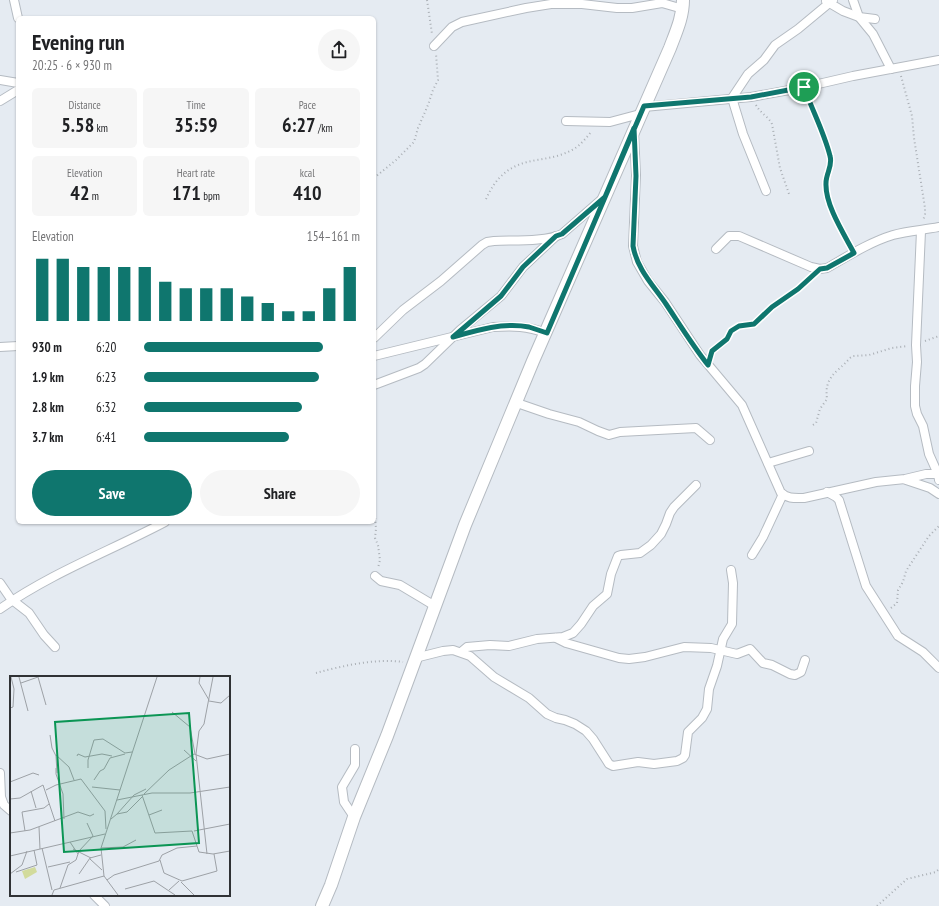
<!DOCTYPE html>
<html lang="en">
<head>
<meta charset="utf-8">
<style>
  :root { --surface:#fff; --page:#f6f6f6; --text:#202124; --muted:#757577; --accent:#0f766e }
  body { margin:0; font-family:"PT Sans Narrow",sans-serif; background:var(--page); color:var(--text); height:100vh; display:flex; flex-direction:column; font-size:15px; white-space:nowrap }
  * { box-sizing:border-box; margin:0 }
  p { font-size:13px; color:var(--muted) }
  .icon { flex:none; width:22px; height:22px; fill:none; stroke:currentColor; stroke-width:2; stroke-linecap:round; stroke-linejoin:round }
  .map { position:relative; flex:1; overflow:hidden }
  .drawer { position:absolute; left:16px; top:16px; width:360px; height:508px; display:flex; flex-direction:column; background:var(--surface); border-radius:6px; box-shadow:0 1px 3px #0004 }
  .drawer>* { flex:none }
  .pin { position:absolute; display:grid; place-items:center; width:34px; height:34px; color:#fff; margin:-17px; border:2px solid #fff; border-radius:50%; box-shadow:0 1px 4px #0007 }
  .round { display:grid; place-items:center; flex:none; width:42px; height:42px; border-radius:21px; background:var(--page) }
  .summary { display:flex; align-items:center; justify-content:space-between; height:68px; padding:0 16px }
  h1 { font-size:22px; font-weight:800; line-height:30px }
  .figures { display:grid; grid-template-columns:repeat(3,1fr); gap:6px; height:68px; padding:4px 16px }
  .figures div { display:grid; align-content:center; border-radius:6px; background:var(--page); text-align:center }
  .figures b { font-size:20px; font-weight:800 }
  .figures small { font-size:11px; font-weight:400 }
  .figures p { font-size:11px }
  .chart { height:112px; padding:8px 16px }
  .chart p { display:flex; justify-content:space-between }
  .chart svg { width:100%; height:72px; margin-top:4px; stroke:var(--accent); stroke-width:6 }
  .action { display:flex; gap:8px; margin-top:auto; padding:8px 16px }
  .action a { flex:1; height:46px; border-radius:24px; background:var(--accent); color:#fff; font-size:16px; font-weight:800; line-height:46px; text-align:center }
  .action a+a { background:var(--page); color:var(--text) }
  ul { padding:0 16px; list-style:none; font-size:13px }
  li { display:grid; grid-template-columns:64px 48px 1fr; align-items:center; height:30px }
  li i { height:10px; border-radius:5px; background:var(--accent) }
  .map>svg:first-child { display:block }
</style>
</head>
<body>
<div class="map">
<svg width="939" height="906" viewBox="0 0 939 906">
  <rect width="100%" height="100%" fill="#e5ebf2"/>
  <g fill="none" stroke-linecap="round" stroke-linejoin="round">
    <g stroke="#b5bbc2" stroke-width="10">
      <g id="street">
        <polyline points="14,0 18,18"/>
        <polyline points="853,0 859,17 873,34 891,69"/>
        <polyline points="826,1 843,11 859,17 875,19"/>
        <polyline points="434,46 452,27 462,22 526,8 551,4 582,4 617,8 632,8 662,3 683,9"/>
        <polyline points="0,80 18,83"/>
        <polyline points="0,101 18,90"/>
        <polyline points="644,107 751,97 801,88 853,76 939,60"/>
        <polyline points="566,121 610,122 640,114"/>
        <path d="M634,133L636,175L633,246L637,262L648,281L665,302L700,355L742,405L781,493C788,499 795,498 804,498L876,482L905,479L926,474H939"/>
        <polyline points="766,191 743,134 732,98 748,74 764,60 775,45 798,29 833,0"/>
        <polyline points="921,231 916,345 917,362 915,386 915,406 917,414 923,426 929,454 938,474 939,480"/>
        <path d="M716,249L729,236H739L811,267L820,269L827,268C848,256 870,242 893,235C908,231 924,230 939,227"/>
        <path d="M374,338L403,310L441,281L482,245L487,242L494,241C513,240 545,242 562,234L602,199"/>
        <polyline points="0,347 18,346"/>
        <path d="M374,356L493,327C516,326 525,326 547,333"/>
        <polyline points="374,385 419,368 425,364 460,330 501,296 523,267 556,236"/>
        <polyline points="517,403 549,414 579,422 598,431 609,435 620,432 696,428 710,440"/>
        <polyline points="768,463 809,451"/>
        <polyline points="906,480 930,488 939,494"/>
        <polyline points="827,492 836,497 839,500 866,586 898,636 923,652 939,668"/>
        <polyline points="752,555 763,537 783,494"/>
        <polyline points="375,576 381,581 400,585 435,606"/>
        <polyline points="0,583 11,599 29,613 44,635 55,647"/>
        <path d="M0,609C51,573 110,551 165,522"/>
        <polyline points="556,638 566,643 619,658 629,659 645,657 684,647 711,648 737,654 750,649 763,663 772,665 790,674 795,675 801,672 805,660"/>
        <polyline points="461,652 467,647 490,645 509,646 537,639 563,637 573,633 581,624 593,606 607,594 611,574 618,556 621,555 640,553 651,545 661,534 666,524 670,513 674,507 696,485"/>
        <polyline points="415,658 443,651 453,650 470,656 494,677 529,698 547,714 556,718 565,720 575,724 586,731 593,739 609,764 613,766 638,762 654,764 677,761 683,758 685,755 688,732 702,718 707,709 709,689 717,666 723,639 732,624 733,583 731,570"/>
        <polyline points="0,773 1,797 4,805 11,811"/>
        <polyline points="354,817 344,802 342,787 355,765 355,749"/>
        <polyline points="94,895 105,906"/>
      </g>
    </g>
    <g stroke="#b5bbc2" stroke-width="14">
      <path id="secondary" d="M322,906L331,885L354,817L387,736L465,525L533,361L670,48C676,32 683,17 683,0"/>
    </g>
    <g stroke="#aaafb5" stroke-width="2" stroke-dasharray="1 3" stroke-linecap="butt">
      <polyline points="427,0 432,34"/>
      <polyline points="901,76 912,116 914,138 925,208 925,214 923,221"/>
      <polyline points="807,96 823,135 832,162 827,177 827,191 833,211 850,245"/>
      <path d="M756,105C760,113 768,116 772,124L780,168L789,194"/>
      <polyline points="374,178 396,160 414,142 418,128 428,105 433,90 438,80 436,54"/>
      <path d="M486,199C497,175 511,164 537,160C549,158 561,156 572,150C580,146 586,138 592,131"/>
      <polyline points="925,341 939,336"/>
      <polyline points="710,354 714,349 727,339 731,331 739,326 754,324 772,307 788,297 812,276"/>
      <path d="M813,425L816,423L820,409L827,399C824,376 837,373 850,358L853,356L869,355L892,348L908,346"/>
      <polyline points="374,502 376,529 375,538 378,545 380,560 378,568"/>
      <polyline points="891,608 897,603 898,590 903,582 906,571 929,536 939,526"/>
      <path d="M316,673C342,666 376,658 403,662"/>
      <polyline points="877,906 907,879 936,872 939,869"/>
    </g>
    <use href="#street" stroke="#fff" stroke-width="8"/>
    <use href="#secondary" stroke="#fff" stroke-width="12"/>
  </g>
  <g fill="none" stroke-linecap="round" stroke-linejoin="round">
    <g stroke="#fff" stroke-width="8">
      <path id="route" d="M804,87L751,97L644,106C611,182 579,258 547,333C541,331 535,329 529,327C504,322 477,330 453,337L501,296L523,267L556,236L562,234L605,197L634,128L636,176L633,246C637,269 653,285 666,304C680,325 693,346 708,365L712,351L727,339L731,331L739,326L754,324L772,307L798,289L820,269L827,268L854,253C844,234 825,205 826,183C826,173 833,166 830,156C824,132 812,110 804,87"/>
    </g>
    <use href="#route" stroke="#0f766e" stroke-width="5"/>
  </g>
  <g transform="translate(10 676)">
    <rect width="220" height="220" fill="#e5ebf2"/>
    <path d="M25,191L27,196L15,203L12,195Z" fill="#d2db9c"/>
    <path fill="none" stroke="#9da1a6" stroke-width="1" d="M9,1L18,35M28,1L36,29M190,1L189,7L199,24M11,7L28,1M199,25L211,27L220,19M0,32L3,31L4,13L1,1M162,36L180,51L185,78M40,59L42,72L46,80L47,97M174,74L186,85M186,78L197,178M186,78L189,55L194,48L203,1M46,79L59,91L64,104M67,80L68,78L75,81L92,78L102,80M46,92V98L53,118L54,143M78,92V84L84,64L93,63L115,77L122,76M84,104L90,95L94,93L100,82L115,78M0,106L23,97L29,99M82,111L110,114M36,114L46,109L71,103L95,135L96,153M21,115L26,132M134,118L159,94L184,78L197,83L220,78M132,119L145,157L182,155L189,176L203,178L220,175M0,123L10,122L33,109L45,145M107,124L142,117H180L220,111M107,138L124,119L136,113M139,139L152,134M101,143L107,138L117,136L133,120M29,151L30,173M15,155L12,136L34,132L39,128M184,155L220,148M0,157L20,154L68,136L80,140L84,138M60,166L68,178M32,172L42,214M91,172L113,171L126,164M63,173L81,182M0,180L95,158M80,183L92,194M150,184L154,197L172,205L207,195L204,178M38,191L60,186M6,196L27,189L24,174M0,198L12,189L17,175M69,198L80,182L91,179M97,204L104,199L149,185L152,179L167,172L187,170M171,206L184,219M50,212L58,189L66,184L69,175L83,160L77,147M115,213L144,205L165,219M159,214L169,205M42,219L44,214L94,200M108,219L94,200L91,172L147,1"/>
    <path fill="#0b9554" fill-opacity="0.15" stroke="#0b9554" stroke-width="2" d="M179,37L189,167L54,176L45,46Z"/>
    <rect width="220" height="220" fill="none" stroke="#303235" stroke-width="2"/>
  </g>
</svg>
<div class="pin" style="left:804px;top:87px;background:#1e9e55"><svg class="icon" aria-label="arrive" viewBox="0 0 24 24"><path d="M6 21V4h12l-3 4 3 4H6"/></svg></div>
<section class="drawer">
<div class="summary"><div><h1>Evening run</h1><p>20:25 · 6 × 930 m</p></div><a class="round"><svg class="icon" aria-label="share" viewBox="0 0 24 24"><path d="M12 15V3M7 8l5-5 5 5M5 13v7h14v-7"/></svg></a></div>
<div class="figures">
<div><p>Distance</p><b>5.58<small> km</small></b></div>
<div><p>Time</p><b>35:59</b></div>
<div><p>Pace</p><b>6:27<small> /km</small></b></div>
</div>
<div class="figures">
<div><p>Elevation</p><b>42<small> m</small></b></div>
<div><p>Heart rate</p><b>171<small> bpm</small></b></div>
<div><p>kcal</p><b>410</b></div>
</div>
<div class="chart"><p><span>Elevation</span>154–161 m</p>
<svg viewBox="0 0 160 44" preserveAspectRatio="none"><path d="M5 44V6M15 44V6M25 44V11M35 44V11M45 44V11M55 44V11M65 44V20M75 44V24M85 44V24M95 44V24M105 44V29M115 44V33M125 44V38M135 44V38M145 44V24M155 44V11"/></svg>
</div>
<ul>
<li><b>930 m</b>6:20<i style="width:83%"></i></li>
<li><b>1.9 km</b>6:23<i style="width:81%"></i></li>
<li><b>2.8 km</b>6:32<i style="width:73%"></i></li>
<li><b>3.7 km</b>6:41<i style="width:67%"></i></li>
</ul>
<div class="action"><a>Save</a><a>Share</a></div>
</section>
</div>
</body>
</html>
